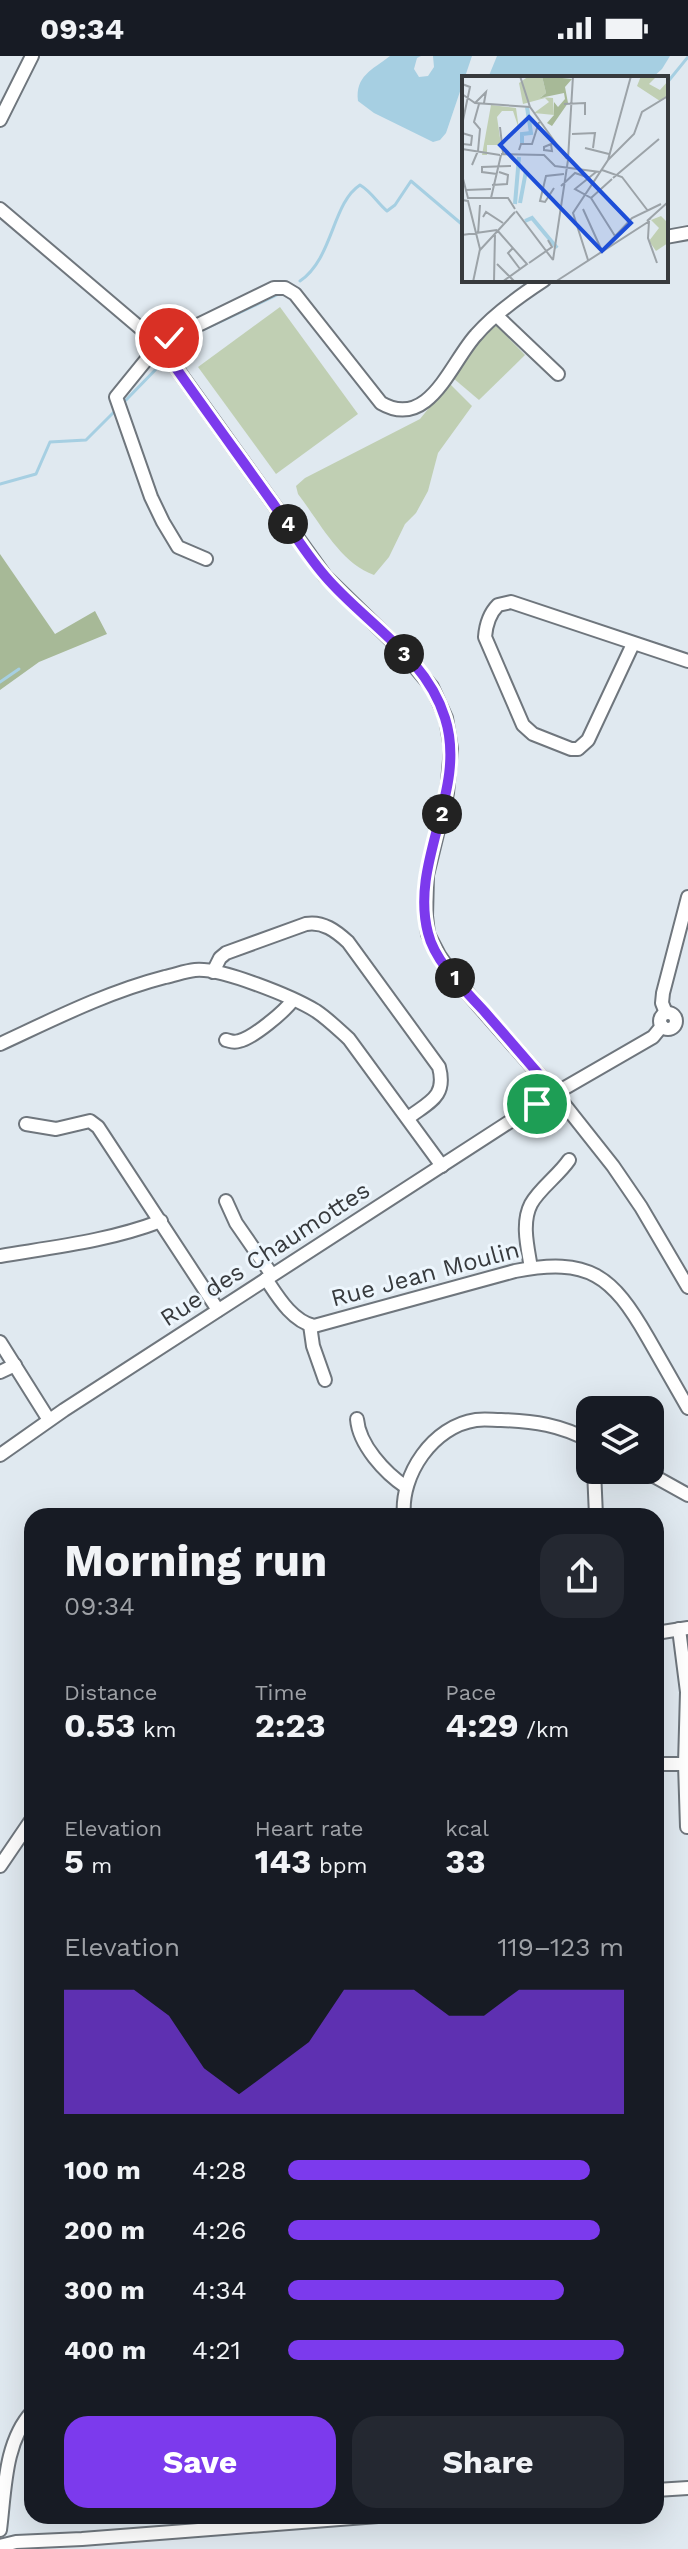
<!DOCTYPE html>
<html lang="en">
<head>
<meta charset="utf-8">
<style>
  :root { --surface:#171b24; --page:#242831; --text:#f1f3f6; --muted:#9ea1a6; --accent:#7c3aed }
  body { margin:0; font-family:"Work Sans",sans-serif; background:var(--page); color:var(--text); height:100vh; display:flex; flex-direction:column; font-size:30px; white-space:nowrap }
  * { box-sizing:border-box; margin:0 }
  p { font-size:26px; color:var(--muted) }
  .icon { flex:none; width:44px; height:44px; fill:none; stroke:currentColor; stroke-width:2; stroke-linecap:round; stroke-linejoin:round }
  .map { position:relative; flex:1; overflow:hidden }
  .drawer { position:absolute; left:24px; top:1452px; width:640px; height:1016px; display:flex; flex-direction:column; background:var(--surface); border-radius:24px; box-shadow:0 8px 32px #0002 }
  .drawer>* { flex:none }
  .fabs { position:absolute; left:576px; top:1340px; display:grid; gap:16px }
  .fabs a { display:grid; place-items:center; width:88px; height:88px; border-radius:16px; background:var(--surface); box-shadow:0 8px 32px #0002; font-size:40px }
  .pin { position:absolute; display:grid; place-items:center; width:68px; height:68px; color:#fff; margin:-34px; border:4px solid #fff; border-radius:50%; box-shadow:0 2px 8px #0007 }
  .km { position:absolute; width:40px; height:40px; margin:-20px; border-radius:50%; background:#222; color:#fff; font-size:22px; line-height:40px; text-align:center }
  .round { display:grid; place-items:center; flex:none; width:84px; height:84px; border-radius:24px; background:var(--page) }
  .headline { display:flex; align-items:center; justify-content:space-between; height:136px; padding:0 40px }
  h1 { font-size:44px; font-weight:700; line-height:60px }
  .stats { display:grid; grid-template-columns:repeat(3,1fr); gap:12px; height:136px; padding:8px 40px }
  .stats div { display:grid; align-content:center }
  .stats b { font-size:34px; font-weight:700 }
  .stats small { font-size:22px; font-weight:400 }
  .stats p { font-size:22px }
  .chart { height:224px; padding:16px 40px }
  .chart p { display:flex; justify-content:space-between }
  .chart svg { width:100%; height:144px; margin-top:8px; fill:var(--accent); opacity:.7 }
  .button { display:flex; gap:16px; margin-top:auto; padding:16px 40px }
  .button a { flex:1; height:92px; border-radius:24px; background:var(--accent); color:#fff; font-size:32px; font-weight:700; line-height:92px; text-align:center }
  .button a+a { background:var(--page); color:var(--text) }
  ul { padding:0 40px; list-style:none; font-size:26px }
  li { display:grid; grid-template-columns:128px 96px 1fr; align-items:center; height:60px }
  li i { height:20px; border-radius:10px; background:var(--accent) }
  .status { display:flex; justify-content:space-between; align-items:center; height:56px; padding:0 40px; background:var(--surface); direction:ltr }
  .status svg { height:22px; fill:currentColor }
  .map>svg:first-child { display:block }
</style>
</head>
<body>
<div class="status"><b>09:34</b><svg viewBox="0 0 49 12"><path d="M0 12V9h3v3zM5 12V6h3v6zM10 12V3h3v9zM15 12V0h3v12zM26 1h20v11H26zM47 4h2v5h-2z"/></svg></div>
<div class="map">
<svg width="688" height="2493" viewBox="0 0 688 2493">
  <rect width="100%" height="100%" fill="#e0e9f0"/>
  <g fill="#c0cfb3">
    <polygon points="280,251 358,358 276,418 198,311"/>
    <polygon points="495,268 525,299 479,344 453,322 486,275"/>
    <path d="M449,327L472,350L438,397L428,435L416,457L405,468L389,501L374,519C340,507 319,465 298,438L296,430L305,422L420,363Z"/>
  </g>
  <polygon fill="#a7b997" points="0,498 55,578 95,555 107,578 39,606 0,634"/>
  <g fill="#a6cfe2">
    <path d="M390,0H421L417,2L414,13L419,21L428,20L434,11L433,0H472L446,77L440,84L433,86L374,57L358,45C355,20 372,14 390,0Z"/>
    <polygon points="497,0 670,0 662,13 652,22 488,22"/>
  </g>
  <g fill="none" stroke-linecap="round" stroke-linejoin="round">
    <g stroke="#a6cfe2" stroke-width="3">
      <polyline points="666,28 688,1"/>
      <path d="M300,225C333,203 332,147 360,129C372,136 377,147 387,155L395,149L411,125L464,170"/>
      <polyline points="180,288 192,279 281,237"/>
      <polyline points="126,344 161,308"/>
      <polyline points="0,428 36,418 50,386 86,384 117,353"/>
      <polyline points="0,626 19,613"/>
    </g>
    <g stroke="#6f767d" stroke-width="16">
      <g id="minor">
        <polyline points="0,64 32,0"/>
        <polyline points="0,153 159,288 325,520 398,591 432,631 446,662 451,693 447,737 427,819 426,860 428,878 439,899 457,925 556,1038 613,1110 641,1151 688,1231"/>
        <polyline points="666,181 688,177"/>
        <polyline points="497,260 558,318"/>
        <path d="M206,503L178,491L163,466L151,441L116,341L159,288L274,232H285L295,238L381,347C429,375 451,306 476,279C494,258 521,239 544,224"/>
        <path d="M633,588L588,684L578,693H571L533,678L523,669L485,581C486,568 489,558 498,549L511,546L688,605"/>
        <path d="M213,916L220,902L226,897L306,868C323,865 336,875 348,886L439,1011C447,1041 429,1046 408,1062"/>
        <circle cx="668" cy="965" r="8"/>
        <polyline points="666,957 662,947 663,937 688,841"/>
        <path d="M226,984C231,985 233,987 239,985C253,982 284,956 293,944"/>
        <path d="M0,988C54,963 107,936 165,921C175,919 185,915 195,914C220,911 293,941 316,955C328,963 338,973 349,983L442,1110"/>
        <polyline points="26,1068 56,1073 90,1065 98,1071 218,1254"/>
        <polyline points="226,1145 236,1167 272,1219"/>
        <path d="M0,1200C54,1191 109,1185 161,1165"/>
        <path d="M531,1212C528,1193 521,1167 531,1148C539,1133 559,1119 569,1104"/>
        <path d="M266,1223C278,1241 292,1265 314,1270L515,1215C589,1201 612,1219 648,1282C661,1305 675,1329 688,1352"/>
        <polyline points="310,1269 313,1290 325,1324"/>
        <polyline points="0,1286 49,1364"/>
        <polyline points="0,1316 15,1309"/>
        <path d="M357,1363C359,1389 385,1417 406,1431"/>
        <polyline points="0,1399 64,1354 537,1048 653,981 662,970"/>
        <polyline points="594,1414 596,1460"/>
        <polyline points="643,1414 688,1439"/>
        <path d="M404,1460C400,1419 433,1370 476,1364C484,1363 493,1364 501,1364C534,1365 561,1369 590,1385"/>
        <polyline points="679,1573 687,1636 685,1708 687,1771"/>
        <polyline points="656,1577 688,1572"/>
        <polyline points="656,1708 688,1708"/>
        <polyline points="0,1810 32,1763"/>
        <polyline points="656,2434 688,2432"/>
        <path d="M0,2474C5,2436 4,2386 32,2356"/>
        <polyline points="0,2490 16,2486 82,2483 378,2460"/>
      </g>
    </g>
    <use href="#minor" stroke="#fff" stroke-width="12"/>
  </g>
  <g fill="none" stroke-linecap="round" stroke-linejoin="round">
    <g stroke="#fff" stroke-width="16">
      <path id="route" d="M169,282L159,288C196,341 234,393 272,446C289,470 305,497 325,520C364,566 426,600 445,662C468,734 409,805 428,877C435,906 464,933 484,955C508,983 532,1010 556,1038L537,1048"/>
    </g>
    <use href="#route" stroke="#7c3aed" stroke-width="10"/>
  </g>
  <g text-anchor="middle" stroke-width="6" stroke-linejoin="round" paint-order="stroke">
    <g font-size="24" fill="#373a3d" stroke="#edf6fd">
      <text transform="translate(265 1198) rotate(-33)" y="8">Rue des Chaumottes</text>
      <text transform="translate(425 1218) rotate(-15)" y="8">Rue Jean Moulin</text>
    </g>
  </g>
  <g transform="translate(462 20)">
    <rect width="206" height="206" fill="#e0e9f0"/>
    <path d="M67,0H80L84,17L79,21L91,22L92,39L72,37L87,26L83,22L61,28L57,7ZM179,0H195L187,8L198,14L206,5V21L198,25L175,10ZM29,29L54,32L57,53L51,35H40L35,41L39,69H25V79H20ZM199,140L206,147V167L194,175L187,165L197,152L189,144Z" fill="#c0cfb3"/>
    <path d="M80,0L110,3L103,11L106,27L90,50L85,47L92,39V26L96,31L103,23L102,17L78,22L84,17Z" fill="#a7b997"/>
    <path fill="none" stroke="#a6cfe2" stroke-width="4" d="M60,67V58L69,57L65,31M58,127L64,95M53,128L57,81M63,145L70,142L95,172"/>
    <path fill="none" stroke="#9ca3a8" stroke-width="2" d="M58,0L68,31M0,8L8,11L0,49M0,18L13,27L68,31L105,83M13,27L24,16L22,27M102,28L123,27V39M38,51L41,77M0,57L10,60L9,69L1,68M110,58L133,57L131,72M89,68L90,75L82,74V71L94,66M123,72L147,78M0,73L38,79M57,74L59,68H70L77,46M39,78L82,79L93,90L138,96M106,83L111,0M146,84L172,58L180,36L206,20M10,89L16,75L18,53L12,46L17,28M140,94L160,101L186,135M134,96L113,113L129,122L153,160M35,98L20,96V91L49,90M0,99L6,122H46L53,133M151,102L197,63M30,109L45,108L46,99L37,96M99,110L113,97L128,102M92,112L83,126L78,125L84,100L102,98M4,114L29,113M29,122L39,79M129,122L150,103M0,124L6,125L18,173L11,206M121,133L140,175M54,135L91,184M21,141L24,136L41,147M189,142L185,145L206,126M187,145L186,162L195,187M35,154L65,188L40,206M16,158L18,129M0,159L35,154M143,171L170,142L199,128M51,172L46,177L58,193M18,174L53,136M91,184L106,84M126,184L111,137L146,84L169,0M67,187L90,171L86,164M35,188L53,206M32,206L33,157M93,206L186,146"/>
    <path fill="#1d4ed8" fill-opacity="0.15" stroke="#1d4ed8" stroke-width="4" d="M67,41L169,147L140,175L38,69Z"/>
    <rect width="206" height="206" fill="none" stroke="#373a3d" stroke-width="4"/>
  </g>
</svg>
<div class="fabs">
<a><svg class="icon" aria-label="layers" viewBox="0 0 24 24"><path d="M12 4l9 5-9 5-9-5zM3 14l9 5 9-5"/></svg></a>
</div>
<div class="pin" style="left:537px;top:1048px;background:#1e9e55"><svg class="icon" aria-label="arrive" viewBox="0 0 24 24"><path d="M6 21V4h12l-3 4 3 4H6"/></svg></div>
<div class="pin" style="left:169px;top:282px;background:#d93025"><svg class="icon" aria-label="check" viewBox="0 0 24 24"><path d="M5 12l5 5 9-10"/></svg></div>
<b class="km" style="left:455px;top:922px">1</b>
<b class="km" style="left:442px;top:758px">2</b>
<b class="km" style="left:404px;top:598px">3</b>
<b class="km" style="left:288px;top:468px">4</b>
<section class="drawer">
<div class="headline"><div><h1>Morning run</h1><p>09:34</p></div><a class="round"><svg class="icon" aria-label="share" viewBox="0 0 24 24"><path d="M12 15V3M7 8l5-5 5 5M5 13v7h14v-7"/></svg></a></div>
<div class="stats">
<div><p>Distance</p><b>0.53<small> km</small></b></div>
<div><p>Time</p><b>2:23</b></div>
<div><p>Pace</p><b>4:29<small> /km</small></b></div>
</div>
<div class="stats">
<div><p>Elevation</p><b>5<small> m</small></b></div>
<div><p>Heart rate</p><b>143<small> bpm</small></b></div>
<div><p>kcal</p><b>33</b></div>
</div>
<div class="chart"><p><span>Elevation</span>119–123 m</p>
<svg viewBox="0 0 160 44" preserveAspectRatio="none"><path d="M0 44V6L10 6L20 6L30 14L40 30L50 38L60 30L70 22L80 6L90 6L100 6L110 14L120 14L130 6L140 6L150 6L160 6V44z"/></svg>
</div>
<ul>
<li><b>100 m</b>4:28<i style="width:90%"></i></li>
<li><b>200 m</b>4:26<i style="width:93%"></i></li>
<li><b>300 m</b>4:34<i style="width:82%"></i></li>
<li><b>400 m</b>4:21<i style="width:100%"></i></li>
</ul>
<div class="button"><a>Save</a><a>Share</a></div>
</section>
</div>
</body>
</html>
